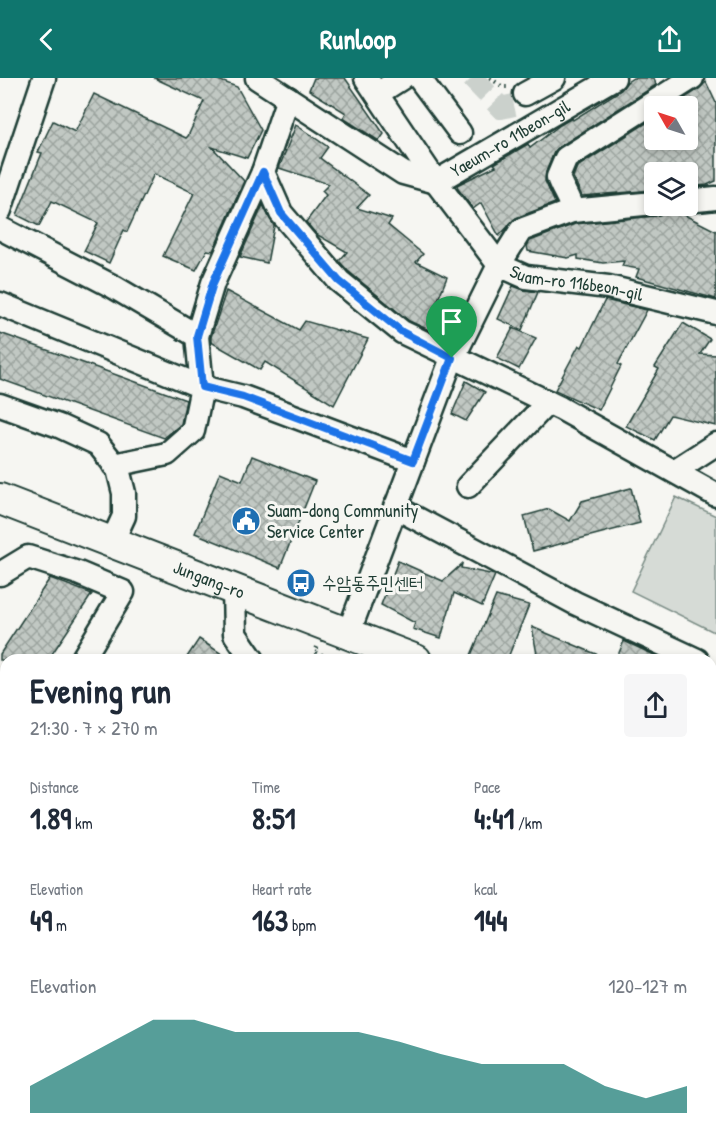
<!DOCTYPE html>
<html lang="en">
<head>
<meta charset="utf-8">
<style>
  :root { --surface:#fff; --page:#f6f6f7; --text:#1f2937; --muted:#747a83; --accent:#0f766e }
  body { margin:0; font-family:"Patrick Hand","Poor Story",sans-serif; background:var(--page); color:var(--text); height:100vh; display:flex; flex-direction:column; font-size:22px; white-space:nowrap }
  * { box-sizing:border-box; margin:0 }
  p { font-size:20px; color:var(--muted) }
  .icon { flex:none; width:33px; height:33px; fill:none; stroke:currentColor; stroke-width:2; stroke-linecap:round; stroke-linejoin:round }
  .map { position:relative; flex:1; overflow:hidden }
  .drawer { position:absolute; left:0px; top:576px; width:717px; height:488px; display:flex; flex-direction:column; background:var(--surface); border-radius:18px 18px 0 0; box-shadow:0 3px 9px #0003 }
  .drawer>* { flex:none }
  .needle { width:39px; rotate:309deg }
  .fabs { position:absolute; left:644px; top:18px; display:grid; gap:12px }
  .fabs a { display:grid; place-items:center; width:54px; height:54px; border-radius:6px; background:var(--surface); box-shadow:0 3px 9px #0003; font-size:30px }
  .pin { position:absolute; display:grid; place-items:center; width:51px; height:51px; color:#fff; margin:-62px -26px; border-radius:50% 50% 50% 0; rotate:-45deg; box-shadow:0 0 6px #0007 }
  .pin .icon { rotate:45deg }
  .round { display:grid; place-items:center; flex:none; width:63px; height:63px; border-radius:6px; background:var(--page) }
  .headline { display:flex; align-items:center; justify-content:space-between; height:102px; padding:0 30px }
  h1 { font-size:33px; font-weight:700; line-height:45px }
  .stats { display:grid; grid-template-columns:repeat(3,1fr); gap:9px; height:102px; padding:6px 30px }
  .stats div { display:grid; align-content:center }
  .stats b { font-size:30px; font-weight:700 }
  .stats small { font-size:16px; font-weight:400 }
  .stats p { font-size:16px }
  .chart { height:168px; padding:12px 30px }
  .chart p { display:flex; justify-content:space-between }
  .chart svg { width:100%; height:108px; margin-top:6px; fill:var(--accent); opacity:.7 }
  header { display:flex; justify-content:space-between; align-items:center; height:78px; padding:0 30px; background:var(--accent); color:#fff; font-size:27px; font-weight:700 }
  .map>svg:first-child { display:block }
</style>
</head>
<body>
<header><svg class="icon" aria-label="back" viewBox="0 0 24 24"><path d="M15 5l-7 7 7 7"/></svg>Runloop<svg class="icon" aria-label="share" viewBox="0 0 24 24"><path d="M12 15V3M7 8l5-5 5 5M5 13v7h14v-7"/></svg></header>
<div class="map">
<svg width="716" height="1063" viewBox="0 0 716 1063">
  <defs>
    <pattern id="building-cross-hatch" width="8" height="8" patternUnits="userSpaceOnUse" patternTransform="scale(1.5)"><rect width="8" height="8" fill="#c1c8c3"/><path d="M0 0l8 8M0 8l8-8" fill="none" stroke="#9ca49f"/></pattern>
  </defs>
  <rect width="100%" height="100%" fill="#f6f6f2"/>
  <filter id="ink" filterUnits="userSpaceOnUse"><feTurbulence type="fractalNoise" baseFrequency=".0167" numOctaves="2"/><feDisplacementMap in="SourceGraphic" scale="12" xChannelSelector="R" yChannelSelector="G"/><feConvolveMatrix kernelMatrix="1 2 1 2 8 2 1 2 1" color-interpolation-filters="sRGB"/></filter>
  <g filter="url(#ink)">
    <polygon fill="#d6dbd6" stroke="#7a8c85" stroke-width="1.5" points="676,419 716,438 716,555 631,513"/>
    <g fill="url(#building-cross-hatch)" stroke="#1f3d34" stroke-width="1.5">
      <polygon points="154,0 213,0 237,9 261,52 247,80 212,69 244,103 213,173 207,172 196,192 163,178 194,115 154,96 127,154 124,152 109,185 84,173 98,145 52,123 39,148 17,137 42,75 38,74 53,43 75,54 94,16 186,60 188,58 204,23"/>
      <polygon points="314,0 345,0 384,56 379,63 343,40 346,35 309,12"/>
      <polygon points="633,0 654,0 656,7 559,69 554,74 546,94 545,103 555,125 516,140 499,158 481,125 473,131 458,111 457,107 496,88 494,86 528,66 530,70 560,47 572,40 573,42 621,12 627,4"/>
      <polygon points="706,4 716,25 716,103 707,107 687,109 687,94 654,94 654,112 582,118 573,99 577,89 654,40 654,62 687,62 687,28 672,28 699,11"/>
      <polygon points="296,47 328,69 320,80 369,117 357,130 392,141 388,147 423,176 416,184 447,199 435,229 456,243 450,256 432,245 429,252 409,243 348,193 339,183 347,174 316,156 306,144 326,117 322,113 329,106 279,90"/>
      <polygon points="263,127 274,148 267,185 240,179"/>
      <polygon points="667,128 716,153 716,221 636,199 639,191 622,188 624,183 603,185 578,181 578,177 568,180 528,173 527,168 530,163 575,146 655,138 662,136"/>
      <polygon points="513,208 524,212 538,214 522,252 498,241"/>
      <polygon points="226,213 299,252 305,243 368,261 334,327 265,284 260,292 211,264 211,259"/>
      <polygon points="605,222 647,232 618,286 621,288 599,332 555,312 579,267 582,269"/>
      <polygon points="683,245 710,261 700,276 716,277 716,348 670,337 655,362 626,348 659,291 655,289"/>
      <polygon points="513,250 536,260 519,291 497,280"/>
      <polygon points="0,255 186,322 181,346 164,360 0,301"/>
      <polygon points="466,303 485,314 466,343 452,336"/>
      <polygon points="252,378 315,403 280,490 195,455 220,394 242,403"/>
      <polygon points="631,410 640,445 533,473 524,438 549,431 570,443 582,423"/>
      <polygon points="398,483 443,503 462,486 461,490 495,497 482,528 454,515 441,560 413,551 415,545 381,527"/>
      <polygon points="50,500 92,516 48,582 0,582 0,576"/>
      <polygon points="496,518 529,527 507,582 469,582"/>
      <polygon points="532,549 610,582 538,582"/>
      <polygon points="199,561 231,582 185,582"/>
      <polygon points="624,563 665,582 616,582"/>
    </g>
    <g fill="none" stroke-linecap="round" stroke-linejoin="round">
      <polyline stroke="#cbd1cc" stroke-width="22" stroke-dasharray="22 11" stroke-linecap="butt" points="472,0 501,30 518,26"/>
      <g stroke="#1f3d34" stroke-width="27">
        <g id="minor">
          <polyline points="257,0 403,95 436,104"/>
          <path id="s1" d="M366,0L436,104L499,187L526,199L608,209L716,235"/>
          <polyline points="419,0 460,55"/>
          <polyline points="377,16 402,0"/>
          <polyline points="525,16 554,0"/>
          <polyline points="263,94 281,135 339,203 402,254 560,330 716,417"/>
          <path id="s2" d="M436,104L614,0"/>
          <polyline points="687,123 716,120"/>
          <polyline points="0,132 44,0"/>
          <path d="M572,133C570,120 562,112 558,99L566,80L692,0"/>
          <polyline points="0,150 114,209 197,258 202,309 193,353 167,376 114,387"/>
          <polyline points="0,226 202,309 243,319 413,383"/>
          <polyline points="197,258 213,205 263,94 288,20"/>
          <polyline points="0,327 59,348 98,366 118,391 124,415 124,438 112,464"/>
          <polyline points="674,393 716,366"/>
          <polyline points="468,408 548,324"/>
          <polyline points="395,429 575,525 697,582"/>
          <polyline points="0,496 28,479 78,495 123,514 82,582"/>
          <polyline points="234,511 235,556 253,582"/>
          <polyline points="348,556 449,288 499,187 521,152 572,133 654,125"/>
          <polyline points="0,718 6,708"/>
          <polyline points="711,875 716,867"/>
          <polyline points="0,922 6,925"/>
          <polyline points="371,1063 374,1058"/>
          <polyline points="388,1063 392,1058"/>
          <polyline points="600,1063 603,1058"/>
        </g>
      </g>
      <g stroke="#1f3d34" stroke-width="34">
        <g id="major">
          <path id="s3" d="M0,421L416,582"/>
          <polyline points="711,694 716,696"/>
        </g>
      </g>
      <g stroke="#1f3d34" stroke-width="4" stroke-dasharray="1.5 4.5" stroke-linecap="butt">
        <polyline points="490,0 503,9 508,9"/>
        <polyline points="317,569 315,574 335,582"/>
        <polyline points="711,1022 716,1025"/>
      </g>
      <use href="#minor" stroke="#f6f6f2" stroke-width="22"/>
      <use href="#major" stroke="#f6f6f2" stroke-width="30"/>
    </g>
  </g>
  <g fill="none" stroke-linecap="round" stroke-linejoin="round" filter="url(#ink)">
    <g stroke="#fff" stroke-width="12">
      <polygon id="route" points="263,94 281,135 339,203 402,254 452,280 413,383 243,319 202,309 197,258 213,205"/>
    </g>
    <use href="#route" stroke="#1a73e8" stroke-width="8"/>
  </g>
  <defs>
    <g id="civic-disc" transform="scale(1.5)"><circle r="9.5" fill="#1f6fb2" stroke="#f6f6f2"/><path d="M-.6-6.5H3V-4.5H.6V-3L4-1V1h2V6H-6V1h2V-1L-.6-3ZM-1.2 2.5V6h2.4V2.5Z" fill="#fff"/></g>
    <g id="bus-disc" transform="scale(1.5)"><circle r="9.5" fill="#1f6fb2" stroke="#f6f6f2"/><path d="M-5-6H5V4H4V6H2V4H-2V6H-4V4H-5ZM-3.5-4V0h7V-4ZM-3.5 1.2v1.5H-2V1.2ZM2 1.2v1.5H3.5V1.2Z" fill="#fff"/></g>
  </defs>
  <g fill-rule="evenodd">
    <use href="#civic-disc" x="246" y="443"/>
    <use href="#bus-disc" x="301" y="505"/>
  </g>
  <g text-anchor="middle" stroke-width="6" stroke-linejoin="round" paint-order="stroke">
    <g font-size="18" fill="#1f3d34" stroke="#f6f6f2">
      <text dy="6" stroke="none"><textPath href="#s2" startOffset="86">Yaeum-ro 11beon-gil</textPath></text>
      <text dy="6" stroke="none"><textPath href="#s1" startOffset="310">Suam-ro 116beon-gil</textPath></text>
      <text dy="6" stroke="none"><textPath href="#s3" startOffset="224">Jungang-ro</textPath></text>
    </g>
    <g font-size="18" fill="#1f3d34" stroke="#f6f6f2" text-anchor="start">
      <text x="267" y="439">Suam-dong Community<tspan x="267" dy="21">Service Center</tspan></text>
      <text x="322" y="511">수암동주민센터</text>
    </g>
  </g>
</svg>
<div class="fabs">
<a><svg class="needle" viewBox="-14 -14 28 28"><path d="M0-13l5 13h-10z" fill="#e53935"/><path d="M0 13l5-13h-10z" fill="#747a83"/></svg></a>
<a><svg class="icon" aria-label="layers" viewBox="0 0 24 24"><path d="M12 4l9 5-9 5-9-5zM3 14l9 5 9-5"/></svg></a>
</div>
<div class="pin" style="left:452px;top:280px;background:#1e9e55"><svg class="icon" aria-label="arrive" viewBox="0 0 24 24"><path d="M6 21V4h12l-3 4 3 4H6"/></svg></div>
<section class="drawer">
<div class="headline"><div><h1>Evening run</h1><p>21:30 · 7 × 270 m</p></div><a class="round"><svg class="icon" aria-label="share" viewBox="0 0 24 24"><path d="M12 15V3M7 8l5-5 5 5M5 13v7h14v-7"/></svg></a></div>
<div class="stats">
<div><p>Distance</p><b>1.89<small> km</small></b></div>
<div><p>Time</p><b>8:51</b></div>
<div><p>Pace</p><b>4:41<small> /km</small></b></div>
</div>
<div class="stats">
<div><p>Elevation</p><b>49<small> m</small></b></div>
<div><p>Heart rate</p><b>163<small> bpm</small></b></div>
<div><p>kcal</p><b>144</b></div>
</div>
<div class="chart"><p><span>Elevation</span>120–127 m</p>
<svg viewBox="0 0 160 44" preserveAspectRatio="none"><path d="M0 44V33L10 24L20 15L30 6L40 6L50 11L60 11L70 11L80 11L90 15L100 20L110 24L120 24L130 24L140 33L150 38L160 33V44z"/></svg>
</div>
</section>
</div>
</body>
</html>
